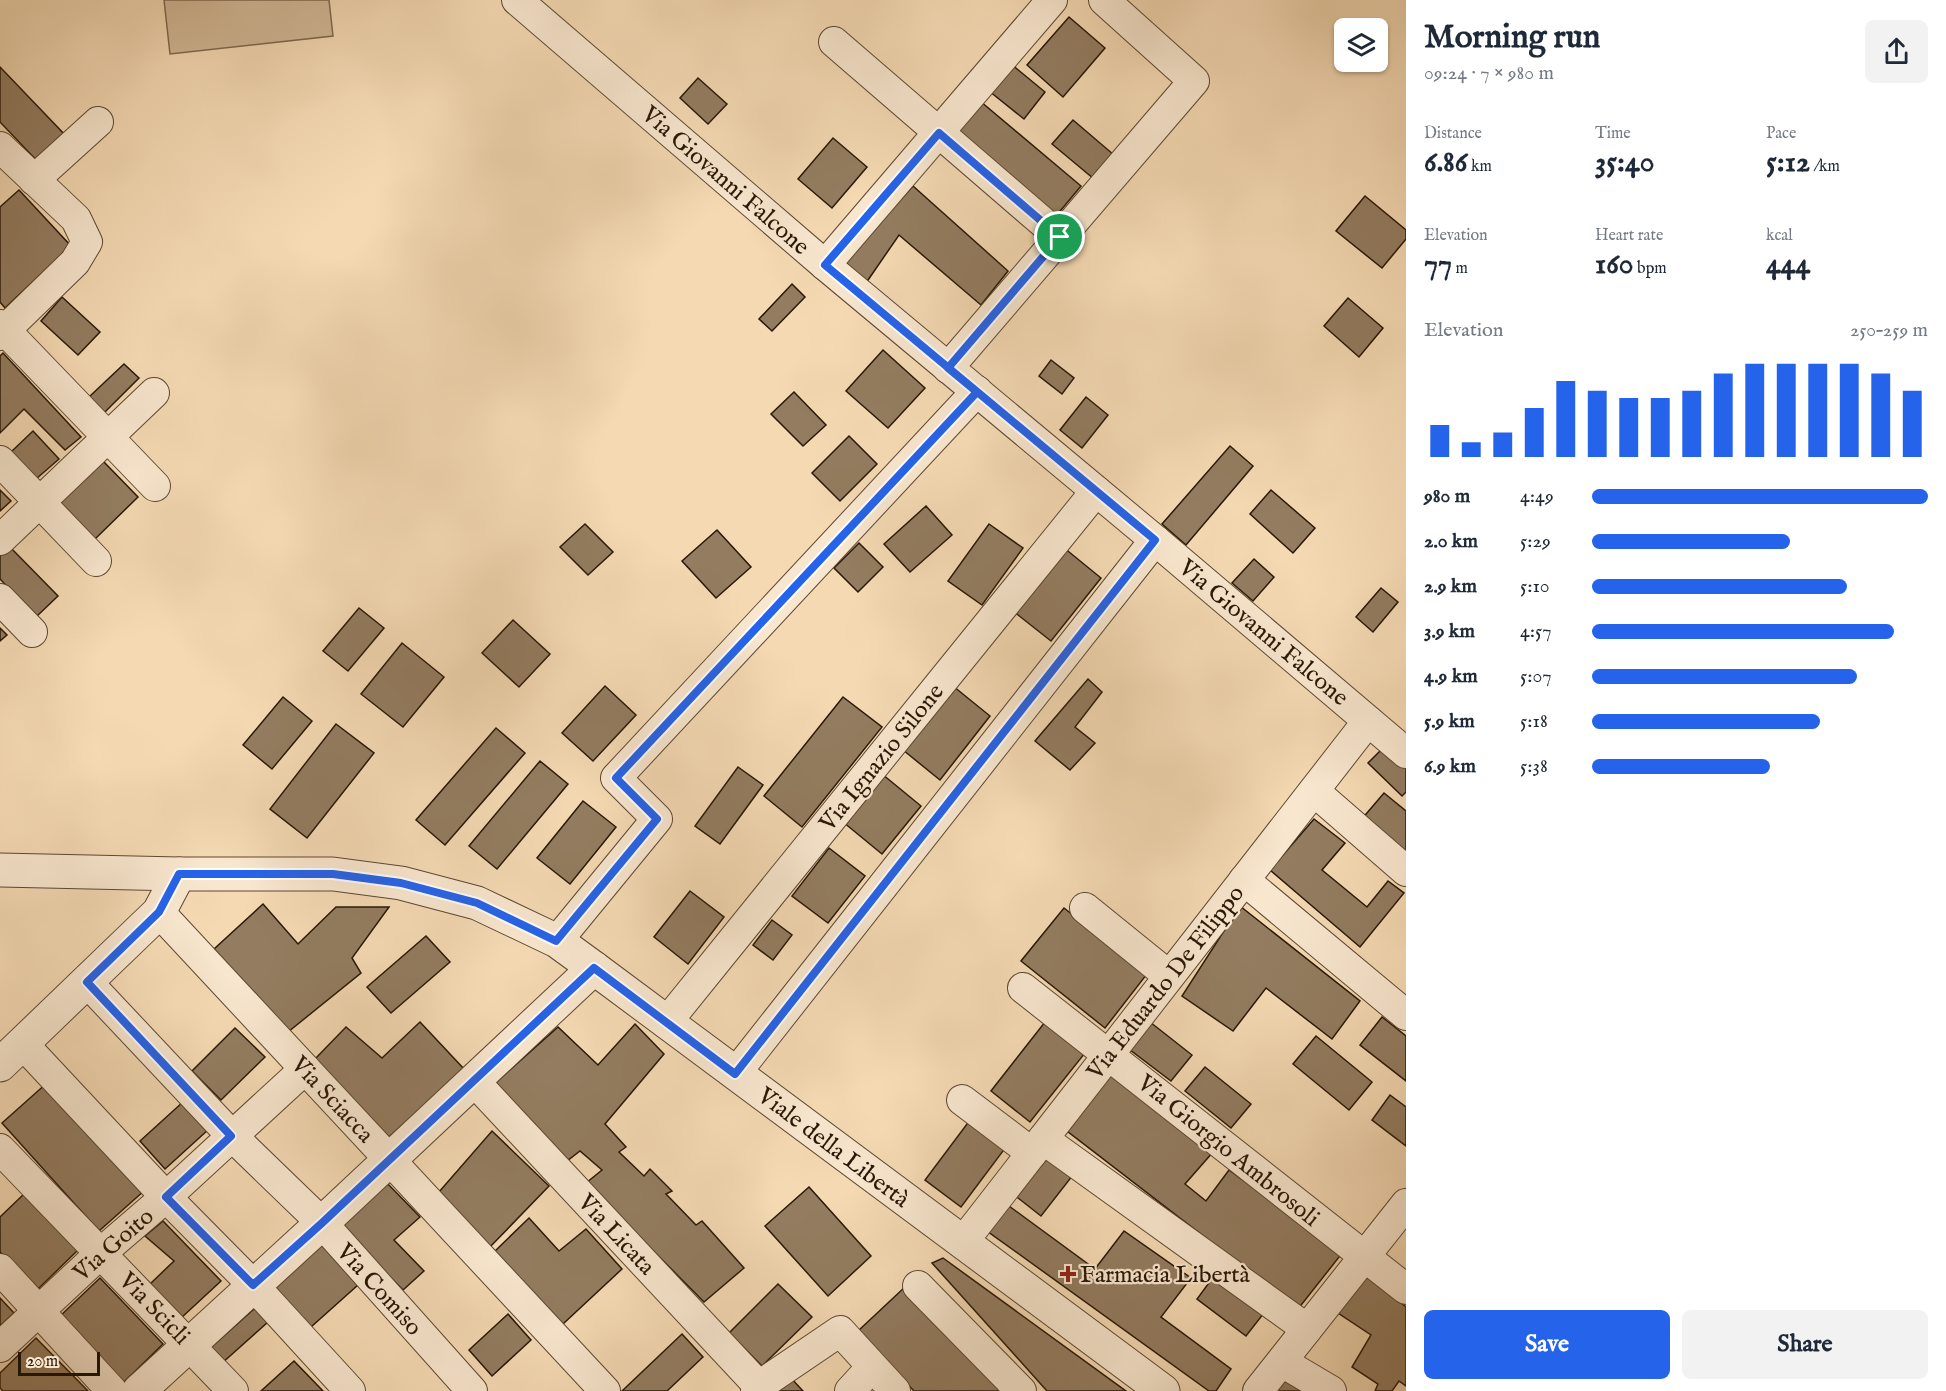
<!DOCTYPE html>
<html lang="en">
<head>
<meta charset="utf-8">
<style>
  :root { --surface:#fff; --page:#f2f2f3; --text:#1f2937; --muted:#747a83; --accent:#2563eb }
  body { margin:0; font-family:"IM FELL English",serif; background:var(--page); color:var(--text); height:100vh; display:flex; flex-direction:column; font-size:22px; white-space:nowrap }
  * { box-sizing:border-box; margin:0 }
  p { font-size:20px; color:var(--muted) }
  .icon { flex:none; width:33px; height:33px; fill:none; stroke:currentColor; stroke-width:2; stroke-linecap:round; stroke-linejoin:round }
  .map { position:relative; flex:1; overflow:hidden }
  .side { display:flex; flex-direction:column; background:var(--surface); width:540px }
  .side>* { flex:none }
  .tools { position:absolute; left:1334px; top:18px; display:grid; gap:12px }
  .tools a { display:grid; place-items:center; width:54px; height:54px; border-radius:9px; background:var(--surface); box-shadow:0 2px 4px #0004; font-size:30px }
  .scale { position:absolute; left:18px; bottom:15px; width:82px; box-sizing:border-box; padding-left:6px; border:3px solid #291707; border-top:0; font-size:16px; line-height:21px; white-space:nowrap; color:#291707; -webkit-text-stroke:4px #f8e6ce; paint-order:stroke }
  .pin { position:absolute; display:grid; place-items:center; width:51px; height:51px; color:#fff; margin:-26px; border:3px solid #fff; border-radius:50%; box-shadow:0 2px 6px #0007 }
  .round { display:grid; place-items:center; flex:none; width:63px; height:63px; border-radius:9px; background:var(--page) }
  .head { display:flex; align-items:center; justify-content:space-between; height:102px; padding:0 18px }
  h1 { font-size:33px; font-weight:700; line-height:45px }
  .figures { display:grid; grid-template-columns:repeat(3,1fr); gap:9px; height:102px; padding:6px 18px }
  .figures div { display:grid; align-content:center }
  .figures b { font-size:30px; font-weight:700 }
  .figures small { font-size:16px; font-weight:400 }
  .figures p { font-size:16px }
  .chart { height:168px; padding:12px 18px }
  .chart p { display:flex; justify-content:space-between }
  .chart svg { width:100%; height:108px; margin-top:6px; stroke:var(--accent); stroke-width:6 }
  .cta { display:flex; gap:12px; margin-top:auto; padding:12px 18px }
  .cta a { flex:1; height:69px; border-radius:9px; background:var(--accent); color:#fff; font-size:24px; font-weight:700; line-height:69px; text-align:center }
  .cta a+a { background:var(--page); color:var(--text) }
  ul { padding:0 18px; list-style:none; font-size:20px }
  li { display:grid; grid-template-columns:96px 72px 1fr; align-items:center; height:45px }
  li i { height:15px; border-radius:8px; background:var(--accent) }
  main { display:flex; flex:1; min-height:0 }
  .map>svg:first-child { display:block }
</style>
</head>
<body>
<main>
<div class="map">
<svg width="1406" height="1391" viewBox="0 0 1406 1391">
  <rect width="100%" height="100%" fill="#f4d9b3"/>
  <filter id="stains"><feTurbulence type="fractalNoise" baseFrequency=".00333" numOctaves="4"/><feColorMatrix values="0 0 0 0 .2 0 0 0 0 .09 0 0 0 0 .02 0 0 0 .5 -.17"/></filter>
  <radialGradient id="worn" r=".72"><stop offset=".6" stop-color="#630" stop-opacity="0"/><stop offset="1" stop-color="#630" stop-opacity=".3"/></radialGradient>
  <polygon fill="#d1b896" stroke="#7d684e" stroke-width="1.5" points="164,0 329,0 333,36 170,54"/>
  <g fill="#937c60" stroke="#291707" stroke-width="1.5">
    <polygon points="1069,17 1105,48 1063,97 1027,65"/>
    <polygon points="1011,64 1045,92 1024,119 989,91"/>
    <polygon points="0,67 67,137 39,163 0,122"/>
    <polygon points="698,78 727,104 708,124 680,98"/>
    <polygon points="980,101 1081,186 1056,216 955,131"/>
    <polygon points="1073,120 1114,155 1094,179 1052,144"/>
    <polygon points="833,138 867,167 832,208 798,179"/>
    <polygon points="913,186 1008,271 981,305 899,235 866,283 844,262"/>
    <polygon points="19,190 71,246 5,308 0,302 0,207"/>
    <polygon points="1365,196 1406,230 1406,239 1382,268 1336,231"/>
    <polygon points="792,284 805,297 772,331 759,319"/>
    <polygon points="62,297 100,332 78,355 41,321"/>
    <polygon points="1348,298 1383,328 1359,357 1324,326"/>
    <polygon points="883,350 925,388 888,428 846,391"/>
    <polygon points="3,353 81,437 65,450 24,409 0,433 0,356"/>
    <polygon points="1051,360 1074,378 1062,394 1039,376"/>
    <polygon points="124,364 139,378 104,413 89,397"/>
    <polygon points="794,392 826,425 803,446 771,414"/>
    <polygon points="1086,397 1108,415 1082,448 1060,430"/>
    <polygon points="33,431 59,459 36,479 11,452"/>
    <polygon points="849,436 877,464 840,501 812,473"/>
    <polygon points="1230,446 1253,466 1186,545 1162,524"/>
    <polygon points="103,461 138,497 94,540 58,504"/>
    <polygon points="0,490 11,501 0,511"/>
    <polygon points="1271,490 1315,528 1293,553 1250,514"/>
    <polygon points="926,506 952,535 910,572 884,544"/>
    <polygon points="585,524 613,552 588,575 560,547"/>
    <polygon points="989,524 1023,548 982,605 948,581"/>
    <polygon points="717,530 751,567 716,598 682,561"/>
    <polygon points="859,543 883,567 858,592 834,568"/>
    <polygon points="9,546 58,596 36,617 0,579 0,554"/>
    <polygon points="1063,547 1101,578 1051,641 1013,611"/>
    <polygon points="1254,559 1274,577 1253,601 1232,583"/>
    <polygon points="1381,588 1398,602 1373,632 1356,617"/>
    <polygon points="359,608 384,628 348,671 323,651"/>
    <polygon points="513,620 550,654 519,687 482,653"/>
    <polygon points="0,628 7,635 0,641"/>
    <polygon points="402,643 444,677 403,727 361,694"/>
    <polygon points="1088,679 1102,692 1075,727 1095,743 1070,770 1035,741"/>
    <polygon points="605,686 636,715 593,761 562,733"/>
    <polygon points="953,686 990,716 940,780 903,750"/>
    <polygon points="283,697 312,721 272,769 243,745"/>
    <polygon points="843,697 882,727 802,827 764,796"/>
    <polygon points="336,724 374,753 307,838 270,809"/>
    <polygon points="496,728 525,753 445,845 416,820"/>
    <polygon points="1386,745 1406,765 1406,792 1402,796 1368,763"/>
    <polygon points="540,761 568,784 497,869 469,846"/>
    <polygon points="738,767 763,785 720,844 695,826"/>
    <polygon points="882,774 921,806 882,854 843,822"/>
    <polygon points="1384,793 1406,811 1406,858 1361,820"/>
    <polygon points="583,801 616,827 570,884 537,858"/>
    <polygon points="1314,819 1345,843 1322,870 1367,907 1388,881 1404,893 1360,947 1270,870"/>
    <polygon points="829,848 865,876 828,923 792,896"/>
    <polygon points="690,891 724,917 688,964 654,937"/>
    <polygon points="263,904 298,944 336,907 389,907 352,958 361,973 288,1032 214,949"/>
    <polygon points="1240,906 1360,1001 1332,1039 1266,988 1233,1031 1182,996"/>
    <polygon points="1064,908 1147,974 1105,1028 1021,961"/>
    <polygon points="772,920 792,935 773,960 753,945"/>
    <polygon points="426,936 450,962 391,1013 367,987"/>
    <polygon points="1382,1017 1406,1036 1406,1081 1360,1045"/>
    <polygon points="420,1022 464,1069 389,1137 315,1059 346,1027 382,1058"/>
    <polygon points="1045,1022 1085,1053 1030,1122 991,1091"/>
    <polygon points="1150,1022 1192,1055 1171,1081 1129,1049"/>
    <polygon points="635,1024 664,1054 605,1124 626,1147 619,1152 644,1176 650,1169 672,1191 666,1194 696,1225 702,1221 744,1268 704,1302 586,1183 602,1170 580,1151 567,1161 494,1084 558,1027 598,1065"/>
    <polygon points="235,1028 265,1057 221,1100 192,1071"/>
    <polygon points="1316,1036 1372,1082 1349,1110 1293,1064"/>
    <polygon points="1205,1067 1251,1104 1231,1128 1185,1091"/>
    <polygon points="1112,1073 1213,1152 1185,1184 1206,1201 1229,1170 1343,1252 1298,1309 1067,1131"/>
    <polygon points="48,1082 145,1190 99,1231 2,1123"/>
    <polygon points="1390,1095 1406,1107 1406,1146 1372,1120"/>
    <polygon points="184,1101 209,1129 165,1169 140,1141"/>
    <polygon points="970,1120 1006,1147 961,1207 925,1180"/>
    <polygon points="492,1131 549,1186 490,1247 439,1192"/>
    <polygon points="1045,1153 1073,1175 1041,1216 1013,1194"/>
    <polygon points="386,1182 420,1217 394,1240 424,1271 403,1290 340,1227"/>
    <polygon points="809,1187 871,1256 828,1296 765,1226"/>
    <polygon points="25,1193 79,1249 37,1290 0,1252 0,1217"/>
    <polygon points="1009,1206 1095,1269 1124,1231 1191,1278 1161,1317 1231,1369 1216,1391 1209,1391 987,1231"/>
    <polygon points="529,1218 559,1251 586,1229 622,1269 563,1324 494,1252"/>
    <polygon points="163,1221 221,1281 180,1319 149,1285 174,1261 145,1236"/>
    <polygon points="322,1245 358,1285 311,1327 274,1287"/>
    <polygon points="943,1258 1126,1391 1047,1391 932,1263"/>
    <polygon points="1365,1274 1406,1307 1406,1386 1399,1381 1392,1391 1375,1391 1378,1384 1352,1367 1371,1335 1338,1313"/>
    <polygon points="1214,1276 1264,1313 1246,1336 1197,1299"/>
    <polygon points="100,1278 163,1344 121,1385 57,1319"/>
    <polygon points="778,1284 812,1317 762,1366 729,1333"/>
    <polygon points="906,1286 1005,1391 914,1391 858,1331"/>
    <polygon points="0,1298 14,1313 0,1326"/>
    <polygon points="255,1308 268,1322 221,1364 208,1350"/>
    <polygon points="508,1314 531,1340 492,1376 469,1350"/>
    <polygon points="682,1334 703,1357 667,1391 622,1391"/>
    <polygon points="36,1338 88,1391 3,1391 0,1388 0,1373"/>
    <polygon points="294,1361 323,1391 261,1391"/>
    <polygon points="1285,1376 1311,1391 1274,1391"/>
    <polygon points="790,1377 803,1391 777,1391"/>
  </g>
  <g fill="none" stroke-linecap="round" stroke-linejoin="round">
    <g stroke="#5c4832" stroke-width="32">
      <g id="minor">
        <polyline points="517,0 825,265 1155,540 1406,753"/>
        <polyline points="834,42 1060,237"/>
        <polyline points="0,147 76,219 87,242 75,262 0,335"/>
        <polyline points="34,180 98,122"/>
        <polyline points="825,265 1052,0"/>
        <polyline points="0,325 155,486"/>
        <polyline points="948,368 1194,81 1104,0"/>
        <polyline points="0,461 96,561"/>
        <polyline points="0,540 154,393"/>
        <polyline points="0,599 32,632"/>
        <polyline points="1314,791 1406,871"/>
        <polyline points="1244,880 1406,1015"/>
        <polyline points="1085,908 1169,976"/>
        <polyline points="159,912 605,1391"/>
        <polyline points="557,941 657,819 616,778 977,391"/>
        <polyline points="87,982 232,1136 322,1223 472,1391"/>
        <polyline points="1023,988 1406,1289"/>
        <polyline points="666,1023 1096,491"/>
        <polyline points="22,1043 166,1197 253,1285 350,1391"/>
        <polyline points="735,1074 1155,540"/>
        <polyline points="474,1081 759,1386"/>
        <polyline points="962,1100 1032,1153"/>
        <polyline points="1043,1139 1307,1329"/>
        <polyline points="0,1149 233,1391"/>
        <polyline points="962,1243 1368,721"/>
        <polyline points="0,1269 112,1391"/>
        <polyline points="918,1286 1021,1391"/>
        <polyline points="0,1347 102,1252 166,1197 305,1069"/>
        <polyline points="1282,1362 1331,1391"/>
        <polyline points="756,1391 759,1386 840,1331 895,1391"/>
        <polyline points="850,1391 872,1367"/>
        <polyline points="1258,1391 1406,1204"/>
      </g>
    </g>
    <g stroke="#5c4832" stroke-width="35">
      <g id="tertiary">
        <polyline points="0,870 179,874 333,874 401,883 477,903 557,941 594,968 1163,1391"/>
        <polyline points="0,1065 159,912 179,874"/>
        <polyline points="139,1391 322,1223 594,968"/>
      </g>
    </g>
    <use href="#minor" stroke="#f8e6ce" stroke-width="30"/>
    <use href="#tertiary" stroke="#f8e6ce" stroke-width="33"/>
  </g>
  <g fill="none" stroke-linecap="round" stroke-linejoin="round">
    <g stroke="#fff" stroke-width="12">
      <path id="route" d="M1060,237L948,368L977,392L616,778L657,819L556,941L477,903L401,883L333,874H179L159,912L87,982L231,1136L166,1197L253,1285L322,1223L594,968L735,1074L1155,540C1045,448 935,357 825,265L939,133L1060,237"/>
    </g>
    <use href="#route" stroke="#2563eb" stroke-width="8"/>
  </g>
  <path fill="#8f2418" stroke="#f8e6ce" stroke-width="2" d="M1065 1265h6v6h6v6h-6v6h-6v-6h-6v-6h6z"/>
  <g text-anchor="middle" stroke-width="4.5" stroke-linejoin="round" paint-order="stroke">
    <g font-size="24" fill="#291707" stroke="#f8e6ce">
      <text transform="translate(726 180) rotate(41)" y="8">Via Giovanni Falcone</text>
      <text transform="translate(1264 632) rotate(40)" y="8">Via Giovanni Falcone</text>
      <text transform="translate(881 757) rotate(-51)" y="8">Via Ignazio Silone</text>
      <text transform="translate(1165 982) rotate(-52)" y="8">Via Eduardo De Filippo</text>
      <text transform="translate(333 1099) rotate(47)" y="8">Via Sciacca</text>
      <text transform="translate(834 1147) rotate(37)" y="8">Viale della Libertà</text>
      <text transform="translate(1229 1150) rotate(39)" y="8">Via Giorgio Ambrosoli</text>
      <text transform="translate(617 1234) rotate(47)" y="8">Via Licata</text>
      <text transform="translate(113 1244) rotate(-41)" y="8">Via Goito</text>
      <text transform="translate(380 1289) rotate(48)" y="8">Via Comiso</text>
      <text transform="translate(155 1308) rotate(46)" y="8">Via Scicli</text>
    </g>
    <g font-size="24" fill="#291707" stroke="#f8e6ce" text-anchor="start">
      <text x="1080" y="1282">Farmacia Libertà</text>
    </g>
  </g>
  <rect width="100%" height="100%" filter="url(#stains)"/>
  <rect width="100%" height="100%" fill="url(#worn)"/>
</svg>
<div class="tools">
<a><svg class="icon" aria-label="layers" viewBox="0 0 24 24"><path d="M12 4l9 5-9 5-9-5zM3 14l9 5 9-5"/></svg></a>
</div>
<div class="scale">20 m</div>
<div class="pin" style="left:1060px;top:237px;background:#1e9e55"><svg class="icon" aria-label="arrive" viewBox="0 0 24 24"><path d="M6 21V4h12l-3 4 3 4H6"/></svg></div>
</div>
<section class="side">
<div class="head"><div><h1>Morning run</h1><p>09:24 · 7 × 980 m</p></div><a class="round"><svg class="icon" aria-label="share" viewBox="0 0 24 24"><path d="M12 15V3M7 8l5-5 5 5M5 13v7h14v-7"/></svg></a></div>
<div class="figures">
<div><p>Distance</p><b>6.86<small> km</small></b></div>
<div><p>Time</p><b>35:40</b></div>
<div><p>Pace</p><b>5:12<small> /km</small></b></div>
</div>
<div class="figures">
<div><p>Elevation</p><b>77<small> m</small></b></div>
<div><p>Heart rate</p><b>160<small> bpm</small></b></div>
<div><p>kcal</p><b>444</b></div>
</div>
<div class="chart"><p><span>Elevation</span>250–259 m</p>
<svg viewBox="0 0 160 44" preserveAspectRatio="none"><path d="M5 44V31M15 44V38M25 44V34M35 44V24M45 44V13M55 44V17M65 44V20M75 44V20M85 44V17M95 44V10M105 44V6M115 44V6M125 44V6M135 44V6M145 44V10M155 44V17"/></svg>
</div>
<ul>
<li><b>980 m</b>4:49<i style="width:100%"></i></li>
<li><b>2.0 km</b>5:29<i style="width:59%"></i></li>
<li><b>2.9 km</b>5:10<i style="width:76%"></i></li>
<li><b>3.9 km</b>4:57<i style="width:90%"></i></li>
<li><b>4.9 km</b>5:07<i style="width:79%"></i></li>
<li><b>5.9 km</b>5:18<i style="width:68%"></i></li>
<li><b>6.9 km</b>5:38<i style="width:53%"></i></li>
</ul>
<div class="cta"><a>Save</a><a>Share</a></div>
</section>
</main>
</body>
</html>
